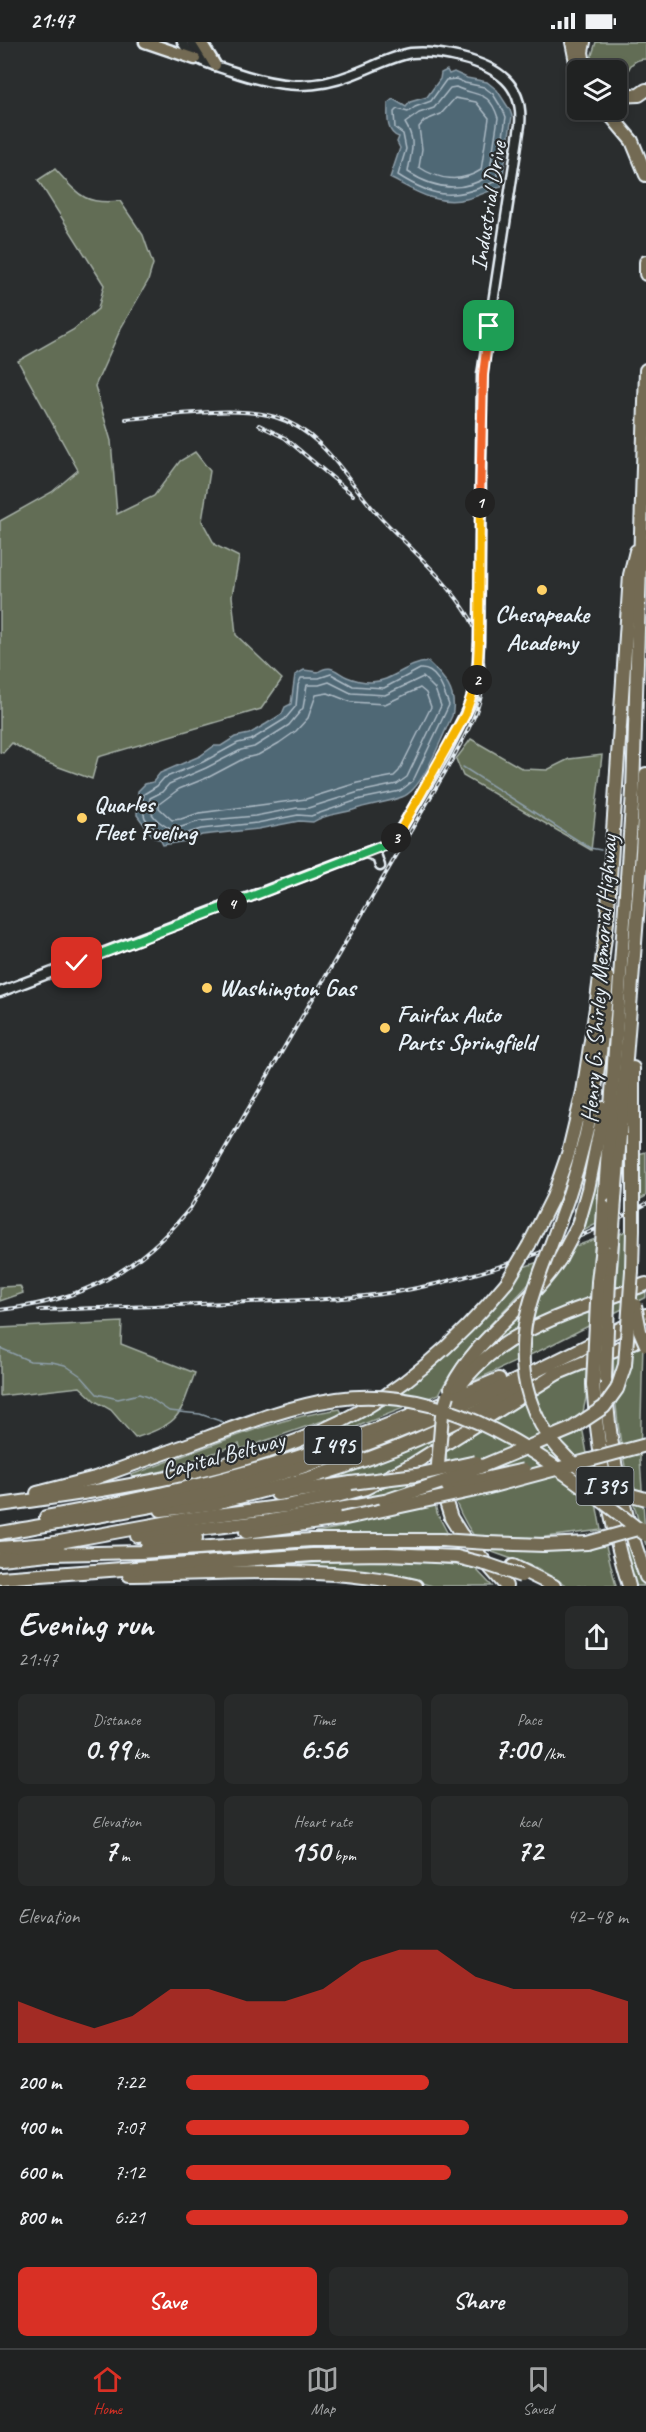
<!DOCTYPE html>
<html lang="en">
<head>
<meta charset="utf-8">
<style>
  :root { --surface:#202222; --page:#282a2a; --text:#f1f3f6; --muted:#a2a4a5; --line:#3d3f40; --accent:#d93025 }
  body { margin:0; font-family:Caveat,sans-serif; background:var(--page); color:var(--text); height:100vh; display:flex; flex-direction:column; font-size:22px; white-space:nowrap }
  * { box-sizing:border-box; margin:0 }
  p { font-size:20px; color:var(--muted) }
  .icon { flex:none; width:33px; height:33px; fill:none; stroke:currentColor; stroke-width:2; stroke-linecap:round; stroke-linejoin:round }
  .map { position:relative; height:1544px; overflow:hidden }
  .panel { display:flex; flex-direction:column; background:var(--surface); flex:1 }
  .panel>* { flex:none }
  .controls { position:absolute; left:567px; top:18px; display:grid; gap:12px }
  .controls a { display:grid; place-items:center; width:60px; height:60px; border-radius:9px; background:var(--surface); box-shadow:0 3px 9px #0003,0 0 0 2px var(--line); font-size:30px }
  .pin { position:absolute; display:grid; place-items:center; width:51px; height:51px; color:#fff; margin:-26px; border-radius:12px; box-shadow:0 3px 9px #0006 }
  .km { position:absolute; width:30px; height:30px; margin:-15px; border-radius:50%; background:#222; color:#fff; font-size:16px; line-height:30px; text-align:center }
  .round { display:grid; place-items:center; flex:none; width:63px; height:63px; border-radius:9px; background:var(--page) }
  .overview { display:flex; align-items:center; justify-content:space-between; height:102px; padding:0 18px }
  h1 { font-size:33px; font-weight:700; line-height:45px }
  .stats { display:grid; grid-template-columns:repeat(3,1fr); gap:9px; height:102px; padding:6px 18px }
  .stats div { display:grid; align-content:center; border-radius:9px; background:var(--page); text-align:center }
  .stats b { font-size:30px; font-weight:700 }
  .stats small { font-size:16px; font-weight:400 }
  .stats p { font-size:16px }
  .chart { height:168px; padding:12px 18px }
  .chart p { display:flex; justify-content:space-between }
  .chart svg { width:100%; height:108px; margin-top:6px; fill:var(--accent); opacity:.7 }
  .primary-button { display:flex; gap:12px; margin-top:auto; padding:12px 18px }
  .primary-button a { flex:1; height:69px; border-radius:9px; background:var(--accent); color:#fff; font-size:24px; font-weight:700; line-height:69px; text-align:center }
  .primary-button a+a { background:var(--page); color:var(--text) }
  ul { padding:0 18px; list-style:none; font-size:20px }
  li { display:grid; grid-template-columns:96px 72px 1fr; align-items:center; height:45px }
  li i { height:15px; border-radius:8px; background:var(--accent) }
  .status { display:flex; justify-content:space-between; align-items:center; height:42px; padding:0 30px; background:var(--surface); direction:ltr }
  .status svg { height:16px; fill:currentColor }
  .tab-bar { display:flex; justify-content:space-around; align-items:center; height:84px; border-top:2px solid var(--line); background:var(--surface); font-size:16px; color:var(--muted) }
  .tab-bar a { display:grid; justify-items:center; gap:3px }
  .tab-bar .active { color:var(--accent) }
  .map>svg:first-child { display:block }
</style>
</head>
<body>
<div class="status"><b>21:47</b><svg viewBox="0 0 49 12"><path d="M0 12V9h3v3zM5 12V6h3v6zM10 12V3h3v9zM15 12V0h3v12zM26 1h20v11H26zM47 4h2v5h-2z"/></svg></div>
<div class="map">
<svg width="646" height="1544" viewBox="0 0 646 1544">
  <rect width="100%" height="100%" fill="#2a2d2e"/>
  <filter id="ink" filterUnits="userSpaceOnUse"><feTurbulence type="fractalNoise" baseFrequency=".0167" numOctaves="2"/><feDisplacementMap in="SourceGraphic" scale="12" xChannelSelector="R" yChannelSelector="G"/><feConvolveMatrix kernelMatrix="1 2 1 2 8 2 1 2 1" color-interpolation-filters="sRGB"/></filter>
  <g filter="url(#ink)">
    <g fill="#626d54" stroke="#a5afa6" stroke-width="1.5">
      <path d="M596,0H646V17C629,17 628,29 623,42L617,43L616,28H593L591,16Z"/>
      <path d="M55,127C78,152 83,163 120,159L143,193L153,222L148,239L121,286L95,344L111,399L117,472L154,454L180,419L195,410L210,429L202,479L215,503L239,515L232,554L236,593L282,637L261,667L98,715L92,737L45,720L12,701L3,711L0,710V479L52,450L78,428L18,319L73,288L98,267L104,243L38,138Z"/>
      <polygon points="471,697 523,727 547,728 569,717 602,713 591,808 463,734 456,717"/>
      <polygon points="646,1110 646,1154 639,1158 638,1112"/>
      <polygon points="601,1117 596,1182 580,1191"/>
      <polygon points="627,1188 626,1244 616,1248 620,1192"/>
      <polygon points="595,1197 590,1258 534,1279 488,1305 487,1303 561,1225 573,1205"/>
      <path d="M552,1215C516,1262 465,1298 439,1352L333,1394L331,1390L382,1362L418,1337L472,1288L521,1226Z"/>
      <polygon points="20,1244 23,1251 0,1259 0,1245"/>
      <path d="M646,1249V1255L541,1308L471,1340C518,1287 583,1275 646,1249Z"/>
      <path d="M122,1280L121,1302L195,1331C179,1374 182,1381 135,1396L111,1368L95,1359L80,1345L0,1354V1286Z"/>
      <path d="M643,1300L640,1418L646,1503C625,1440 614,1378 613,1312Z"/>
      <path d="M586,1324V1356L581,1379L601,1488L538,1496L474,1494C455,1466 447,1441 446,1408L538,1349Z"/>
      <path d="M340,1367L342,1371L337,1374L241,1407L239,1402L163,1429L132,1436L131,1433C200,1409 267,1377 340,1367Z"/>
      <polygon points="478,1373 480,1377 378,1436 321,1440 321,1437"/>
      <path d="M428,1381L430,1386C377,1408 320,1435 263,1439Z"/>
      <polygon points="426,1419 437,1471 448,1492 382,1491 316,1493 316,1490 344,1485 339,1463 326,1465 325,1462"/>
      <polygon points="629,1501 644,1544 635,1544 622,1503"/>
      <polygon points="606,1504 616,1544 567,1544 537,1526 484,1507 558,1509"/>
      <polygon points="355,1519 427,1520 474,1525 492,1544 433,1544 413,1539 229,1527 270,1523"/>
    </g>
    <g fill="#506775" stroke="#8d9ea9" stroke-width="1.5">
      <path d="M447,28L449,32L454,30L467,36L487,40L497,48L510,68L512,74L501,145C489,148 478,155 466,157C437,164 415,149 390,136L400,106L397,100L399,95C385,91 388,72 388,61L393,57L406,65L410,60L427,55L440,37L441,31Z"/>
      <path d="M428,620C444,635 458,650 452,674C442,694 423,748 402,755C386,761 369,762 353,768C340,772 324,772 313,780L299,779L258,787L202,793L186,799L163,803L160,797L154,796L137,773L138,749L145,742L153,740L160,731L200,714L214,704H221L235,695L249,692L266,682L282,672L285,665L291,662L295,633L304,628L318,630C331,621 336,630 347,635C354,638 363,640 371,640C392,640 406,621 428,620Z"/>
    </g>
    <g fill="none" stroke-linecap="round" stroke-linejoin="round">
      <g stroke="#abbac4" stroke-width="1.5">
        <path d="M456,37L465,41L484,45L493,52L504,70L506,75L496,139C456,158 435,157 398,133L406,107L403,92L395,86L394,70L397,67L408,70L415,65L431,59L446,38Z"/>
        <path d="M456,45C476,55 489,47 498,76L489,134C462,151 434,147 408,130C411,109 417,100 405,81L419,71L434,66L450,46Z"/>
        <path d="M455,56L476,60L489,76L481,128C461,141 438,138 419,125L422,107L419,85L424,79L441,72Z"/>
        <path d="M420,627C438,626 444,650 449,663L413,739L400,749L361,757L311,774L298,773L257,781L201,787L169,797L152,784L145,776L142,765L144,752L157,744L164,736L203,720L238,701L251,698L285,677L296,664L298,643L301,636H319L331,632L353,644L384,646Z"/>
        <path d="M423,635L435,647L441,664L407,735L397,742L359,750L308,766H297L255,774L200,779L172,788C158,780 147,773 150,756L162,750L169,742L206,726L241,708L254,705L289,683L303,666L307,643H319L329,640L351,651L385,653Z"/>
        <polygon points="420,646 426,651 431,665 399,729 394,734 357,741 306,757 199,771 181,777 172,778 159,766 159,762 179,747 209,735 245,716 258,713 279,701 296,689 308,676 316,653 328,651 351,660 385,662"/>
      </g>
      <g stroke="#8d9ea9" stroke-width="1.5">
        <polyline points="463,725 590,806 601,808"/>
        <polyline points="0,1306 30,1319 52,1320 65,1323 81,1334 97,1352 118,1357 139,1352 150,1356 169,1369 200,1372 223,1380"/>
      </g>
      <g stroke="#e8f1f8" stroke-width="13">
        <g id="minor">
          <polyline points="191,0 196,8 210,20"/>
          <polyline points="366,811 377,815 380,824"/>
          <path d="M0,950L393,800L444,714L470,662L477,640L479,599L482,333L520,83C524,42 497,25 461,16C445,12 428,9 411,11C390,15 371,26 351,33C309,50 272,43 231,29C211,22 193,20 182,0"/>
        </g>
      </g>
      <g stroke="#e8f1f8" stroke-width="15">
        <g id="major">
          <polyline points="145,0 195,17"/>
          <polyline points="201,0 215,23"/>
        </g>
      </g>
      <g stroke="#e8f1f8" stroke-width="16">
        <g id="highway">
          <polyline points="572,0 578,30"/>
          <polyline points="584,0 582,10 585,28"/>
          <polyline points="616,54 639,53 646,48"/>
          <polyline points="606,68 632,99 646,133"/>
          <polyline points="646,220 646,232"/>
          <polyline points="633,1026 633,1148"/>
          <polyline points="615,1158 642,811 646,732"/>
          <polyline points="604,1165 633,750 646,328"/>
          <polyline points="578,1183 588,1147 604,1066"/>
          <path d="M557,1186C590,1101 601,1026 607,935"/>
          <polyline points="529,1203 553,1155 568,1112 583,1050 596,966 607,880 630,533 636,509"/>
          <polyline points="632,1229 633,1187"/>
          <polyline points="609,1237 612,1199"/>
          <polyline points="598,1240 602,1204"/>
          <polyline points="553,1333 646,1295"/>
          <path d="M605,1336C609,1404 622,1470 646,1535"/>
          <path d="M593,1342C598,1411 609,1478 629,1544"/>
          <path d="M451,1346C477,1294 529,1265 560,1217"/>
          <path d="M458,1347C498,1286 581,1268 646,1242"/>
          <polyline points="441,1445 451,1476 461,1492 506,1544"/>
          <polyline points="37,1451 95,1436 176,1407"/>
          <polyline points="277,1452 351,1441"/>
          <path d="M211,1462C281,1445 351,1426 418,1397C452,1382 485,1365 518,1349"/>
          <path d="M0,1463C111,1448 239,1430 340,1380C406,1347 461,1296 507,1240"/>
          <polyline points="161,1468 218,1461"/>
          <path d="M46,1475C121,1462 196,1445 269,1424C348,1401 424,1369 499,1337"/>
          <polyline points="246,1490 341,1477"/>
          <path d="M0,1491C89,1475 180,1462 267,1436C398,1396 525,1338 646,1273"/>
          <polyline points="137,1494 270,1479 385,1459"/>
          <polyline points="54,1501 186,1477 286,1464 337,1454 366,1446 413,1422 558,1331"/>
          <polyline points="147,1501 196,1496"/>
          <polyline points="487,1501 544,1503 587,1501"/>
          <polyline points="0,1506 60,1501"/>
          <polyline points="52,1512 141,1510 311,1498 441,1498"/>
          <polyline points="0,1517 58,1511"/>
          <polyline points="513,1524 554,1544"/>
          <path d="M129,1533C224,1532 323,1522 416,1544"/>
          <polyline points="0,1536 312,1513 388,1512 457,1515"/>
        </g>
      </g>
      <use href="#minor" stroke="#2a2d2e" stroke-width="8"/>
      <use href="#major" stroke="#736b52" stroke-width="10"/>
      <use href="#highway" stroke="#736b52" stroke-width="12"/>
      <g stroke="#e8f1f8" stroke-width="4">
        <g id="rail">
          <polyline points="259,383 285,396 353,453"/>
          <path d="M0,1268C82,1259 139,1229 191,1165L448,725C466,691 488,660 483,619C482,604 477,589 470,576C447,538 413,509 382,477C348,442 326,390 275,375C236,363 168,374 126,377"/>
          <path d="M39,1268C109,1266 179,1263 249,1260C304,1258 357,1258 412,1247C494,1231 572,1202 646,1162"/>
        </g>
      </g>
      <use href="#rail" stroke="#2a2d2e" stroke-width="1.5" stroke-dasharray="4.5" stroke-linecap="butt"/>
      <g stroke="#e8f1f8" stroke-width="16" stroke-linecap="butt">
        <g id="highway-bridge">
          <path d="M557,1186C546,1218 531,1250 525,1283C511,1370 563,1437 646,1457"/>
          <polyline points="633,1187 633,1148"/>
          <polyline points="612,1199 615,1158"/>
          <polyline points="602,1204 604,1165"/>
          <polyline points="560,1217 578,1183"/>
          <polyline points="507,1240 529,1203"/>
          <polyline points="635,1263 640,1289 646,1303"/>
          <polyline points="605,1336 609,1237"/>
          <polyline points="593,1342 598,1240"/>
          <path d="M176,1407C229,1388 282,1365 337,1357C457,1340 558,1425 646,1493"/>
          <polyline points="438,1423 442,1373 448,1353"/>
          <polyline points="351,1441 416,1433 476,1420"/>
          <polyline points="448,1445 524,1428"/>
          <polyline points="385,1459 454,1436 571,1387 604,1365 617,1347 625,1323 632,1229"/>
          <polyline points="341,1477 485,1446 646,1403"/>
          <polyline points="441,1498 487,1501"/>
          <polyline points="587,1501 641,1486"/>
          <polyline points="457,1515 489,1523 521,1534"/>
        </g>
      </g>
      <use href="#highway-bridge" stroke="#736b52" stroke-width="12"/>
    </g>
  </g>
  <g fill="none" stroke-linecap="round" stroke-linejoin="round" filter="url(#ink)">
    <g stroke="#fff" stroke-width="12">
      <polyline id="split-1" points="480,461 483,333 489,284"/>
    </g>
    <g stroke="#fff" stroke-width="12">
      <polyline id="split-2" points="477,638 479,599 480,461"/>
    </g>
    <g stroke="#fff" stroke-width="12">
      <polyline id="split-3" points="396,796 465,673 477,638"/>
    </g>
    <g stroke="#fff" stroke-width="12">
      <polyline id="split-4" points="232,862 393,800 396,796"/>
    </g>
    <g stroke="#fff" stroke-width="12">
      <polyline id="split-5" points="77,921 232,862"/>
    </g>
    <use href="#split-1" stroke="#f0652b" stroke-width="8"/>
    <use href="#split-2" stroke="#f5b400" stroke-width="8"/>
    <use href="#split-3" stroke="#f5b400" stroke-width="8"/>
    <use href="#split-4" stroke="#22a559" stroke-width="8"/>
    <use href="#split-5" stroke="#22a559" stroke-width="8"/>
  </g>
  <g fill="#ffd166" stroke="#2a2d2e" stroke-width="2">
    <circle cx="542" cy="548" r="6"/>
    <circle cx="82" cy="776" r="6"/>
    <circle cx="207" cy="946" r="6"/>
    <circle cx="385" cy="986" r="6"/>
  </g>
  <g text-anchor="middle" stroke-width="4.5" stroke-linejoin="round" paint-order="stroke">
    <g fill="#2a2d2e" stroke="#afb6bb" stroke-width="1.5">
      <rect x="304.5" y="1384" width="57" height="38" rx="4.5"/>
      <rect x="576.5" y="1425" width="57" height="38" rx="4.5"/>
    </g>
    <g font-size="22" font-weight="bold" fill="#e8f1f8">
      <text x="333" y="1411">I 495</text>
      <text x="605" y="1452">I 395</text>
    </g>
    <g font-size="24" fill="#e8f1f8" stroke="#2a2d2e">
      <text transform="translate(488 164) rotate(-81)" y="8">Industrial Drive</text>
      <text transform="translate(599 937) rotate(-86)" y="8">Henry G. Shirley Memorial Highway</text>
      <text transform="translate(223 1413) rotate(-15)" y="8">Capital Beltway</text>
    </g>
    <g font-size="24" font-weight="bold" fill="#e8f1f8" stroke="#2a2d2e" text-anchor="start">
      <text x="542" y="580" text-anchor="middle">Chesapeake<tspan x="542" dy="28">Academy</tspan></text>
      <text x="94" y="770">Quarles<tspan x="94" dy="28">Fleet Fueling</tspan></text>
      <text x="219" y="954">Washington Gas</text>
      <text x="397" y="980">Fairfax Auto<tspan x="397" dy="28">Parts Springfield</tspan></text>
    </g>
  </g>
</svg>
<div class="controls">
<a><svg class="icon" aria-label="layers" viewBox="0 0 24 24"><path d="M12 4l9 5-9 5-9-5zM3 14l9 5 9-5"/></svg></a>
</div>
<div class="pin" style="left:489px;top:284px;background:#1e9e55"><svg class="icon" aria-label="arrive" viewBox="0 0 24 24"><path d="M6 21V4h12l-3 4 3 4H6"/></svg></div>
<div class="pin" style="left:77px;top:921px;background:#d93025"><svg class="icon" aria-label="check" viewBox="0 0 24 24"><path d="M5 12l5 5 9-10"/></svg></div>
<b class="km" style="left:480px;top:461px">1</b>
<b class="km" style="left:477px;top:638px">2</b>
<b class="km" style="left:396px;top:796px">3</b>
<b class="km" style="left:232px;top:862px">4</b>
</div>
<section class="panel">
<div class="overview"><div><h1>Evening run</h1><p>21:47</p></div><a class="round"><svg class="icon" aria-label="share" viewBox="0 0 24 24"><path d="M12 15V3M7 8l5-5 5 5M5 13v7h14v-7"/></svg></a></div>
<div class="stats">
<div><p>Distance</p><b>0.99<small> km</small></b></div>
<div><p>Time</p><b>6:56</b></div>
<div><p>Pace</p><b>7:00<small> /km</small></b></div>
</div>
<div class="stats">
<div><p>Elevation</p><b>7<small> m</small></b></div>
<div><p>Heart rate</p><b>150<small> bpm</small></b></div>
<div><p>kcal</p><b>72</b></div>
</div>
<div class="chart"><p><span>Elevation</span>42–48 m</p>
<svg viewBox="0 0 160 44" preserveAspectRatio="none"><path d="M0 44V27L10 33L20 38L30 33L40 22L50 22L60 27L70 27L80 22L90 11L100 6L110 6L120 17L130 22L140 22L150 22L160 27V44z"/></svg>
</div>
<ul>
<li><b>200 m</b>7:22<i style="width:55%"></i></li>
<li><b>400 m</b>7:07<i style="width:64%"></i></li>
<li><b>600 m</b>7:12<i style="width:60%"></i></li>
<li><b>800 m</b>6:21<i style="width:100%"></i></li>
</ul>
<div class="primary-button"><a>Save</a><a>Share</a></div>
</section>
<nav class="tab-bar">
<a class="active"><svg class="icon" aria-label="home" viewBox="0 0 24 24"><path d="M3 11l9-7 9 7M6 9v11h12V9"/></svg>Home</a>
<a><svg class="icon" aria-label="map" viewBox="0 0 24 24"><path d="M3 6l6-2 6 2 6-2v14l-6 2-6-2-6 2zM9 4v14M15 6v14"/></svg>Map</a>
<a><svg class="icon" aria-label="saved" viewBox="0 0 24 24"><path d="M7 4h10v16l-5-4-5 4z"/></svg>Saved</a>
</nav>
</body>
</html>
